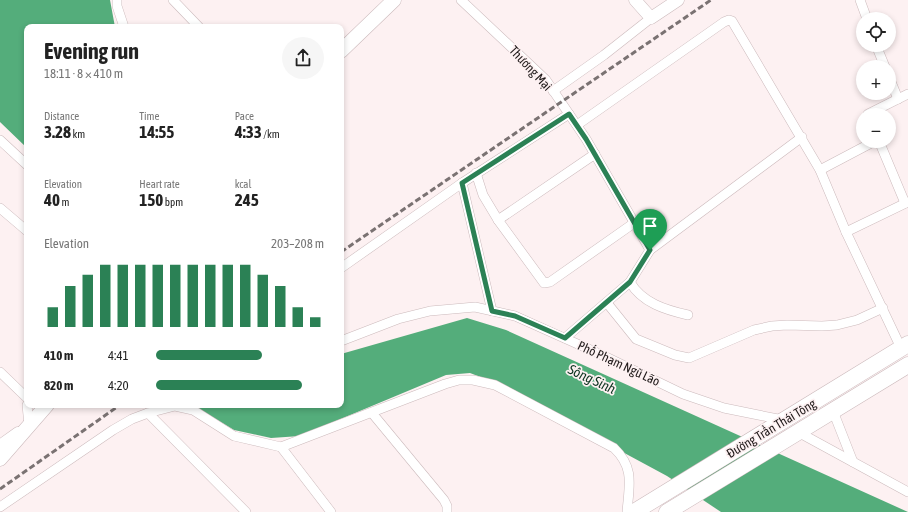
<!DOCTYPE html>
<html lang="en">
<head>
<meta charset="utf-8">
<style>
  :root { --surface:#fff; --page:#f6f6f6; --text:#222; --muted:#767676; --accent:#2b8155 }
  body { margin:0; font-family:"Asap Condensed",sans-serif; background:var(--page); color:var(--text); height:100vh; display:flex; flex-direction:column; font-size:15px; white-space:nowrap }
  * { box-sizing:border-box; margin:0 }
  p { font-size:13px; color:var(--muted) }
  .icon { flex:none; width:22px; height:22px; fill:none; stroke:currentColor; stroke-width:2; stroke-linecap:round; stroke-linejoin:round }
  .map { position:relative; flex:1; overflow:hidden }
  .panel { position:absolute; left:24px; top:24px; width:320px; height:384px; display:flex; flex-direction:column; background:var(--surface); border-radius:8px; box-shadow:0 2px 6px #0003 }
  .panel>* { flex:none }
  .buttons { position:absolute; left:856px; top:12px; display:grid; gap:8px }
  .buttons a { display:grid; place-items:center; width:40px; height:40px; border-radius:50%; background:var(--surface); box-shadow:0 2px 6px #0003; font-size:20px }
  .pin { position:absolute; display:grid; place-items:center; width:34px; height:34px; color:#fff; margin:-41px -17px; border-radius:50% 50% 50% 0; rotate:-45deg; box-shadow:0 0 4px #0007 }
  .pin .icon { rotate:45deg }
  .round { display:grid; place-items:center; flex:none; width:42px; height:42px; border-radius:21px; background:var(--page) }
  .summary { display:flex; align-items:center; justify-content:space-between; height:68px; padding:0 20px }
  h1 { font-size:22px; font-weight:700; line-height:30px }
  .stats { display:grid; grid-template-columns:repeat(3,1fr); gap:6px; height:68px; padding:4px 20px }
  .stats div { display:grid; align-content:center }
  .stats b { font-size:17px; font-weight:700 }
  .stats small { font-size:11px; font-weight:400 }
  .stats p { font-size:11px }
  .chart { height:112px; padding:8px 20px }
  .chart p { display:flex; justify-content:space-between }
  .chart svg { width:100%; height:72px; margin-top:4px; stroke:var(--accent); stroke-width:6 }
  ul { padding:0 20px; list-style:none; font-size:13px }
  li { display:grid; grid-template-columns:64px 48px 1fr; align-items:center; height:30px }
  li i { height:10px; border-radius:5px; background:var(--accent) }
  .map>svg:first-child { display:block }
</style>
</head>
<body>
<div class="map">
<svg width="908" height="512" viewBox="0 0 908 512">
  <rect width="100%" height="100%" fill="#fdf1f2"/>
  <g fill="#54ad7b">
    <polygon points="0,0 110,0 115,27 27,27 27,148 0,122"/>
    <polygon points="467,318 506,330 908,512 721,512 667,476 491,381 470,373 446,375 300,436 271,438 234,430 192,405 341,405 341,354"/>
  </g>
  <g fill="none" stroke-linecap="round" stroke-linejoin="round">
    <g stroke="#ccbabc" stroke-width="10">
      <g id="street">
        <polyline points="117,0 117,6 124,27"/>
        <polyline points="173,0 199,27"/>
        <polyline points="461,0 546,80 586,139 650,250"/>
        <polyline points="860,0 867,19"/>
        <polyline points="876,45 885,67"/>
        <polyline points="889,77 898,99"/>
        <polyline points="553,91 604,55 651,18"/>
        <polyline points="868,115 868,114 908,94"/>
        <polyline points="577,125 724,22 729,20 732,21 820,170 846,232"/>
        <polyline points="0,140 27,165"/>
        <polyline points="879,141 905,203"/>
        <polyline points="820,170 875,141"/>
        <polyline points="476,173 483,195 498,220 544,283 550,282 634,223"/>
        <polyline points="462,183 492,311"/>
        <polyline points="0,208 27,231"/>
        <polyline points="498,220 595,154"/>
        <polyline points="341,268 462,183 569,114"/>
        <path d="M630,282C642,303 666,310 688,315"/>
        <polyline points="607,303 636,339 675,355 689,358 754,330 772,326 787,325 822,326 837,325 857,320 883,308"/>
        <polyline points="565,338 630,282 650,250 802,137"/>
        <polyline points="341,341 398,319 430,311 475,307 515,316 602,355 683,394 724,408 783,420"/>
        <polyline points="901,348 846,232 908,202"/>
        <polyline points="0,372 27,398"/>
        <polyline points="27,405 29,425"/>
        <polyline points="833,411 853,462"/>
        <polyline points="148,413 246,512"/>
        <polyline points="372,413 444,500 447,506 447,512"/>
        <polyline points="798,432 908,492"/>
        <polyline points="281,447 331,512"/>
        <path d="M0,507L113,430L132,419L148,413L175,406L193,410L234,436L281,447L445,384L459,380H473L495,385L614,448C635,468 629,486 627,512"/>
      </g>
    </g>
    <g stroke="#ccbabc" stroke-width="13">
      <g id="secondary">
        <polyline points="635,0 651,18 678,0"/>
        <polyline points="0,446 18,433"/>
      </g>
    </g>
    <g stroke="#ccbabc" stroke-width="15">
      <g id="primary">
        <polyline points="341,51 394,0"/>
        <polyline points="0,459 47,405"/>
      </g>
    </g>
    <g stroke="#ccbabc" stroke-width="17">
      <g id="highway">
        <polyline points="634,512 908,344"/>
        <polyline points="667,512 908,365"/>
      </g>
    </g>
    <use href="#street" stroke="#fff" stroke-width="9"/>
    <use href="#secondary" stroke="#fff" stroke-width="12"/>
    <use href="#primary" stroke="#fff" stroke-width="14"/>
    <use href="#highway" stroke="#fff" stroke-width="16"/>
    <g stroke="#7a7272" stroke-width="3" stroke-dasharray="6 3" stroke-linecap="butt">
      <polyline points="341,252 711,0"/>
      <polyline points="0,489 120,405"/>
    </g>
  </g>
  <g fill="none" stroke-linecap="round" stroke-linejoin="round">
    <g stroke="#fff" stroke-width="8">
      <polygon id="route" points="569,114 586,139 650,250 630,282 565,338 515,316 492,311 462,183"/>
    </g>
    <use href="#route" stroke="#2b8155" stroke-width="5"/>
  </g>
  <g text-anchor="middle" stroke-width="3.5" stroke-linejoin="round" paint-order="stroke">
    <g font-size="13" fill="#1f1919" stroke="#fdf1f2">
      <text transform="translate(531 68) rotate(47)" y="5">Thương Mại</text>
      <text transform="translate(619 363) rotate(25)" y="5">Phố Phạm Ngũ Lão</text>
      <text transform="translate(771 428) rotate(-31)" y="5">Đường Trần Thái Tông</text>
    </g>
    <g font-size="14" font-style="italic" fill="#0d3420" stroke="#fdf1f2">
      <text transform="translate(592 379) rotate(25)" y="5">Sông Sinh</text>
    </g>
  </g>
</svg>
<div class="buttons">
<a><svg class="icon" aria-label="locate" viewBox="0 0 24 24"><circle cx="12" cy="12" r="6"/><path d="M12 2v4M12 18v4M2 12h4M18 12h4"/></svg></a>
<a>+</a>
<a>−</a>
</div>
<div class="pin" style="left:650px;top:250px;background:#1e9e55"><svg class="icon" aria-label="arrive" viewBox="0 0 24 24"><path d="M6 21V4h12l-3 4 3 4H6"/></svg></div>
<section class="panel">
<div class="summary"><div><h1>Evening run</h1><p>18:11 · 8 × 410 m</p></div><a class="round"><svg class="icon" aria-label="share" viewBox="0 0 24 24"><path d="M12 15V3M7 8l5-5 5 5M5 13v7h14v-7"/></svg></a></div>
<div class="stats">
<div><p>Distance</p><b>3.28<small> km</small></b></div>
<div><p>Time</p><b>14:55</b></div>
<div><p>Pace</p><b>4:33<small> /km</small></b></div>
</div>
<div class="stats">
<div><p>Elevation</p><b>40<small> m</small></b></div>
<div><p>Heart rate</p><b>150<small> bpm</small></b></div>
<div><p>kcal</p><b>245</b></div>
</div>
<div class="chart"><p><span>Elevation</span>203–208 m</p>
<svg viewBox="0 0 160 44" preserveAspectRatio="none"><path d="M5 44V32M15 44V19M25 44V12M35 44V6M45 44V6M55 44V6M65 44V6M75 44V6M85 44V6M95 44V6M105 44V6M115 44V6M125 44V12M135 44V19M145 44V32M155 44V38"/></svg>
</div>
<ul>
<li><b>410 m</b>4:41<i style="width:63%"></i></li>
<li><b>820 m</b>4:20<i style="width:87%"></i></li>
</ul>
</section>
</div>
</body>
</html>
